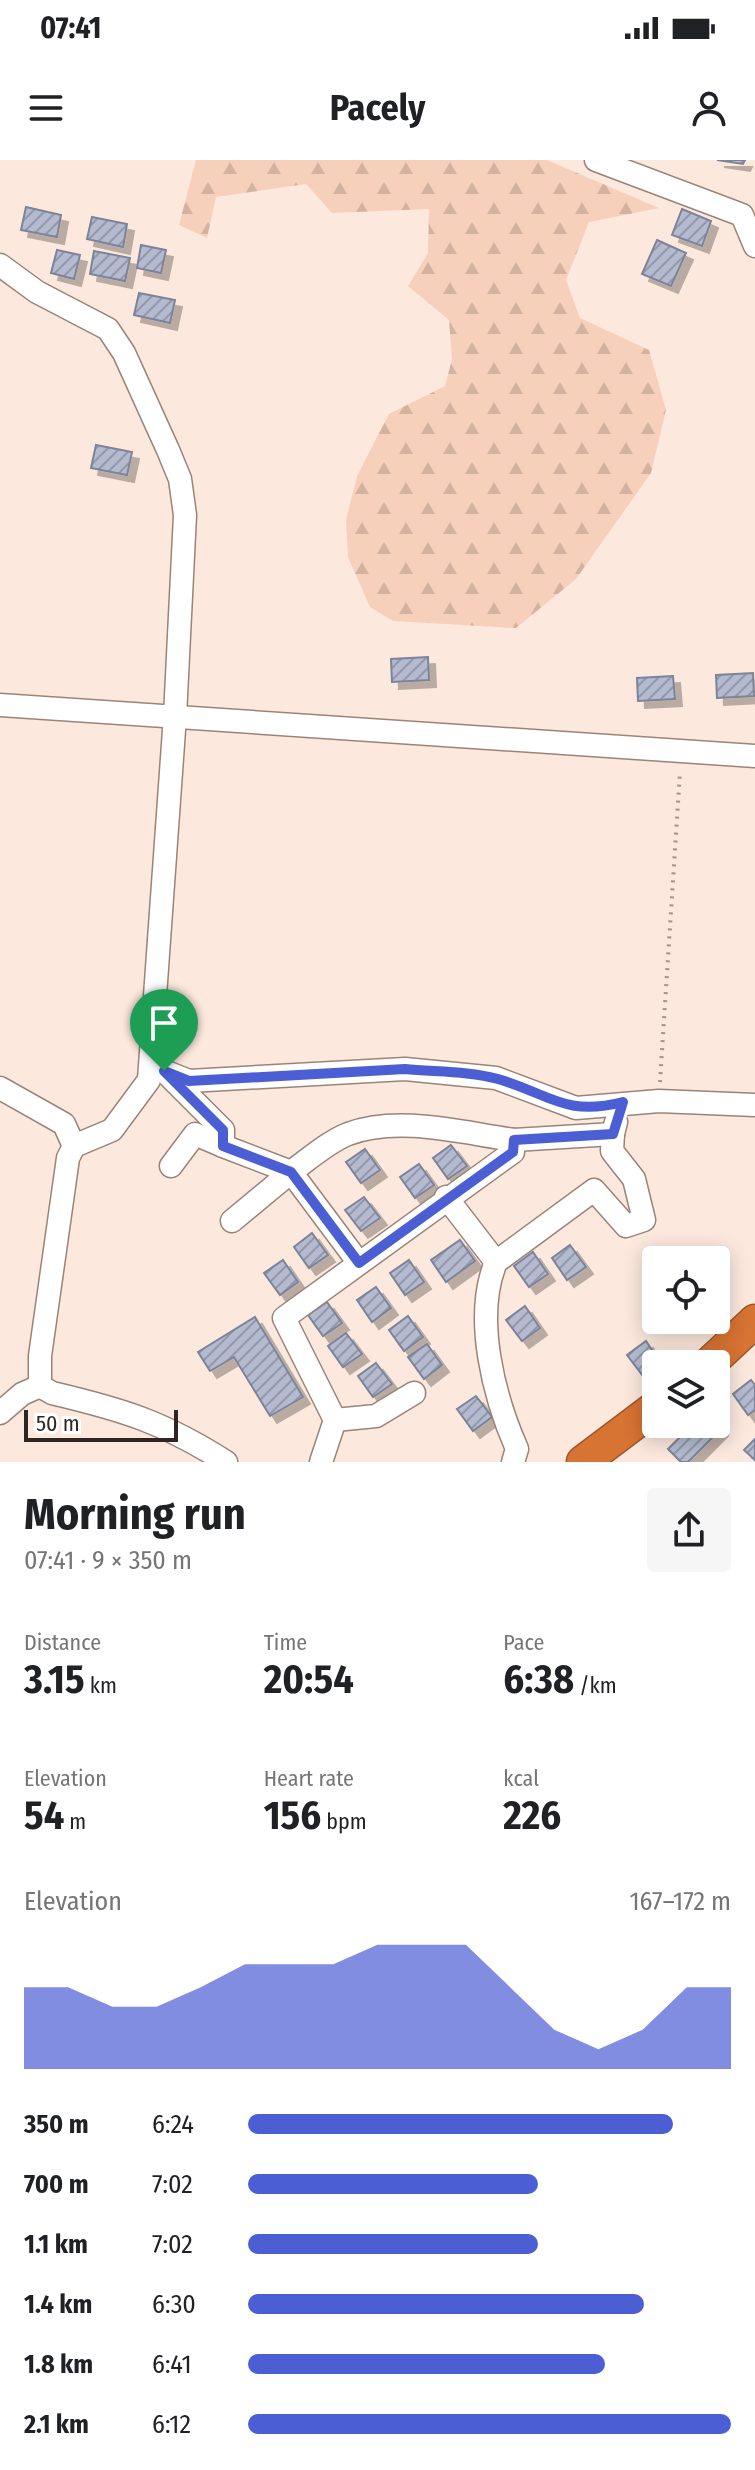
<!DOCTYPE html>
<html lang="en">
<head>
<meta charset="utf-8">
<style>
  :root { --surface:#fff; --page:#f6f6f6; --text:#202124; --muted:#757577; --accent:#4b5ed3 }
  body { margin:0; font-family:"Fira Sans Condensed",sans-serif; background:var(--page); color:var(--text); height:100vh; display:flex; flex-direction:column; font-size:30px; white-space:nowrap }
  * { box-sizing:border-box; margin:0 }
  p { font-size:26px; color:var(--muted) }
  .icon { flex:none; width:44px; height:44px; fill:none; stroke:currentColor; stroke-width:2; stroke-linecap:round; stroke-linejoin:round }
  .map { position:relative; height:1302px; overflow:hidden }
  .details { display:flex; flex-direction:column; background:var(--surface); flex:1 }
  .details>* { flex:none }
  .controls { position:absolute; left:642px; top:1086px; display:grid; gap:16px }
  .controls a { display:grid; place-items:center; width:88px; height:88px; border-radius:8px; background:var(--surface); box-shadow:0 4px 20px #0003; font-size:40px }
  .scale { position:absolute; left:24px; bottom:20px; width:154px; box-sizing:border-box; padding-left:8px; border:4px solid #2f2621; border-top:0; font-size:22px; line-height:28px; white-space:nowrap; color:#2f2621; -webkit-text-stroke:6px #fff; paint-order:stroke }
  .pin { position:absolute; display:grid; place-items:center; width:68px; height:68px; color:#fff; margin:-82px -34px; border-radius:50% 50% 50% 0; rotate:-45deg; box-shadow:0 0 8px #0007 }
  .pin .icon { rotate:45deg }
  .round { display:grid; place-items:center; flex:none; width:84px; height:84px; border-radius:8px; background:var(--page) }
  .head { display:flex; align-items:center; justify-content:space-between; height:136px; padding:0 24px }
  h1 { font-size:44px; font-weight:700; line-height:60px }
  .figures { display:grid; grid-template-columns:repeat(3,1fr); gap:12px; height:136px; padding:8px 24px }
  .figures div { display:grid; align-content:center }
  .figures b { font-size:40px; font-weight:700 }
  .figures small { font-size:22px; font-weight:400 }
  .figures p { font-size:22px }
  .chart { height:224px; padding:16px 24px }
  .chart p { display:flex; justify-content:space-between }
  .chart svg { width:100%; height:144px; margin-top:8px; fill:var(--accent); opacity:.7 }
  ul { padding:0 24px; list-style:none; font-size:26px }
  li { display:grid; grid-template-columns:128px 96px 1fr; align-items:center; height:60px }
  li i { height:20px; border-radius:10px; background:var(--accent) }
  .status { display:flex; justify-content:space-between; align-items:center; height:56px; padding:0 40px; background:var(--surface); direction:ltr }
  .status svg { height:22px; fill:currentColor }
  header { display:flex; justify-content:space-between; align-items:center; height:104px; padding:0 24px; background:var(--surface); font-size:36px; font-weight:700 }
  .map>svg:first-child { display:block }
</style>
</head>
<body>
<div class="status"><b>07:41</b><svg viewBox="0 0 49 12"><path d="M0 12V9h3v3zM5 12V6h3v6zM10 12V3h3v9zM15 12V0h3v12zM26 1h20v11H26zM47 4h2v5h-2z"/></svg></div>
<header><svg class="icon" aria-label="menu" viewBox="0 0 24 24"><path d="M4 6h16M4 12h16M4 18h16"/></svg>Pacely<svg class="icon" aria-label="person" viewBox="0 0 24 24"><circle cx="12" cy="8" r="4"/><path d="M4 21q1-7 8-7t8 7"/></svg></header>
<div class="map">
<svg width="755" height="1302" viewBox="0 0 755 1302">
  <defs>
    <pattern id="forest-firs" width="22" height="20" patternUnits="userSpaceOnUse" patternTransform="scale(2)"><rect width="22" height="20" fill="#f7d0bb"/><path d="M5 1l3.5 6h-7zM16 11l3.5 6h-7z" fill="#d4b2a0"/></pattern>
    <pattern id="building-hatch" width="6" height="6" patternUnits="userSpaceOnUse" patternTransform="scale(2)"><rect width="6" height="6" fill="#b4bbd1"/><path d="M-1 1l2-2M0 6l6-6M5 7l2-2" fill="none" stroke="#9398a9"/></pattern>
    <filter id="shadow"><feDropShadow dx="7" dy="7" stdDeviation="0" flood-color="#0004"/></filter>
  </defs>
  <rect width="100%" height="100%" fill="#fce8dd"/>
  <polygon fill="url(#forest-firs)" points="196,0 547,0 659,48 589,62 566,120 580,158 649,190 666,250 651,313 576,419 516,468 393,461 370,447 348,397 346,360 357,316 389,254 445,226 452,199 449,160 408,126 428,93 429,49 332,53 306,24 216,37 207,78 179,65"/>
  <g fill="url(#building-hatch)" stroke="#7d8398" stroke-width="2" filter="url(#shadow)">
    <polygon points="717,0 745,0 743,4"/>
    <polygon points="26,47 61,55 57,77 21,70"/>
    <polygon points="682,49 711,61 702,86 672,75"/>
    <polygon points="92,57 127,64 123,87 87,79"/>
    <polygon points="657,80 686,93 671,126 642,114"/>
    <polygon points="141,85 166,90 161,113 137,108"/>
    <polygon points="57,90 80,95 74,119 51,113"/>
    <polygon points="94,91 130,98 125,121 90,114"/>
    <polygon points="139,133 175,140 170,163 134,155"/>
    <polygon points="96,285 132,292 127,315 91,308"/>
    <polygon points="428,497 429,520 392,522 391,499"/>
    <polygon points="753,513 754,536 717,538 716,515"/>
    <polygon points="673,516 675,539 638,541 637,518"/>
    <polygon points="451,985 467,1006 448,1019 433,998"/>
    <polygon points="365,989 380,1010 361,1023 346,1002"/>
    <polygon points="419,1004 434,1025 415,1038 400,1017"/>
    <polygon points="364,1037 380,1058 361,1071 345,1050"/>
    <polygon points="312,1073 328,1095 309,1108 294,1087"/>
    <polygon points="460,1080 475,1101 446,1122 431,1100"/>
    <polygon points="570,1085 586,1107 567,1120 552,1098"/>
    <polygon points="533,1092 548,1114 529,1127 514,1106"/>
    <polygon points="283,1100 298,1122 280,1135 264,1113"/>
    <polygon points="409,1100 424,1122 405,1135 390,1113"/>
    <polygon points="376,1127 391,1148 372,1162 357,1140"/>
    <polygon points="327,1142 342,1163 323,1176 308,1155"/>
    <polygon points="525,1146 540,1168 522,1181 506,1160"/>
    <polygon points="408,1156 423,1177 404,1191 389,1170"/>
    <polygon points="255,1157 303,1237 270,1256 234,1197 210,1211 198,1192"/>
    <polygon points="346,1173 362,1194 343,1207 328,1186"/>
    <polygon points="646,1181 661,1203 643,1216 627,1195"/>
    <polygon points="427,1184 442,1205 424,1219 408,1197"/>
    <polygon points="376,1203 392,1224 373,1237 358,1216"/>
    <polygon points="751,1220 755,1225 755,1250 748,1255 733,1234"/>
    <polygon points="476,1236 492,1257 473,1271 457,1249"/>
    <polygon points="716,1263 721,1269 688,1302 681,1302 668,1289 693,1264"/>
    <polygon points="755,1279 755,1300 744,1290"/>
  </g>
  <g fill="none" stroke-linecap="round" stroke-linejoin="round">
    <g stroke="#9a8478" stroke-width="25">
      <g id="minor">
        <polyline points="596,0 742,55 755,86"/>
        <polyline points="0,105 37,132 108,169 124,193 168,290 180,319 185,355 175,556 149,920 112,970 74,986 68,998 40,1196 40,1226"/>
        <polyline points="0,545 755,596"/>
        <path d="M164,911L223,970V986L291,1012C309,999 328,982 348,974C399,955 462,973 514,980L513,992L284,1158L335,1260L321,1302"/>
        <polyline points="169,913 189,921 405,909 496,918 576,948 659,941 755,945"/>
        <polyline points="0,928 64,964 74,986"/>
        <polyline points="514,980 613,974 616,962"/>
        <polyline points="171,1006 195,974 223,986"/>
        <polyline points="446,1037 496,1102"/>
        <polyline points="232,1061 291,1012 359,1103"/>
        <path d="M40,1226L52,1233C124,1250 163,1262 226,1302"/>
        <polyline points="0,1253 22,1234 40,1226"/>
        <polyline points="335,1260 376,1256 414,1233"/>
        <path d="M513,1302L517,1289C494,1237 473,1157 496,1102L594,1030L626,1066L644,1060L634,1019L612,991L613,974"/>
      </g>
    </g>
    <g stroke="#9c582d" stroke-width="35">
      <g id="highway">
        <polyline points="709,1204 755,1161"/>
        <polyline points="583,1302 656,1247"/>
      </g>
    </g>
    <polyline stroke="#a2938b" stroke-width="4" stroke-dasharray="2 6" stroke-linecap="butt" points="660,922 680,612"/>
    <use href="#minor" stroke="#fff" stroke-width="22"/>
    <use href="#highway" stroke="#d77333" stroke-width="32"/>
  </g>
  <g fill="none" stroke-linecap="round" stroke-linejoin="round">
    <g stroke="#fff" stroke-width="16">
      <path id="route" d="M405,909C435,912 469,911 498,919C550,934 565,957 623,942L613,974L514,980L513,992L359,1103L291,1012L223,986V970L164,911L189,921Z"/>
    </g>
    <use href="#route" stroke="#4b5ed3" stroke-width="10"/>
  </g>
</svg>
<div class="controls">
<a><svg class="icon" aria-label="locate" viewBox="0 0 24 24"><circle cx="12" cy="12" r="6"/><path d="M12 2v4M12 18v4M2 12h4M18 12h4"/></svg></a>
<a><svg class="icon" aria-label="layers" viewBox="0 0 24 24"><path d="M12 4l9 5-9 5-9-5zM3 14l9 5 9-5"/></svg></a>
</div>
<div class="scale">50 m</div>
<div class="pin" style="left:164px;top:911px;background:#1e9e55"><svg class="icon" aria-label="arrive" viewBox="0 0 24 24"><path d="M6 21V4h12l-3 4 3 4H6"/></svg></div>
</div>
<section class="details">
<div class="head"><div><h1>Morning run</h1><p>07:41 · 9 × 350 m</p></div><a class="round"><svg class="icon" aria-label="share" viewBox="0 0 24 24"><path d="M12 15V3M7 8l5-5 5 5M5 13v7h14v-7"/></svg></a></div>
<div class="figures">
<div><p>Distance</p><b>3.15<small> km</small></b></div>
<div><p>Time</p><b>20:54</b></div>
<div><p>Pace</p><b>6:38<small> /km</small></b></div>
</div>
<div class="figures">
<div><p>Elevation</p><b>54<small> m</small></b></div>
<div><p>Heart rate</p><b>156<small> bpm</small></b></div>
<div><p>kcal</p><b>226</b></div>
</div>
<div class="chart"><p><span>Elevation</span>167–172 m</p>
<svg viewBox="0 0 160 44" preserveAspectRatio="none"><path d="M0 44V19L10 19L20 25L30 25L40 19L50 12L60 12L70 12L80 6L90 6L100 6L110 19L120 32L130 38L140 32L150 19L160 19V44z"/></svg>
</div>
<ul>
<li><b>350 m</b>6:24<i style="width:88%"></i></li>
<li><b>700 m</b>7:02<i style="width:60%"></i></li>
<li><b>1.1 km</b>7:02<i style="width:60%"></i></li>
<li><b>1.4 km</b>6:30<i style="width:82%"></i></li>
<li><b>1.8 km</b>6:41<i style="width:74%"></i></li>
<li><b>2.1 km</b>6:12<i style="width:100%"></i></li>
</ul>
</section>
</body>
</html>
